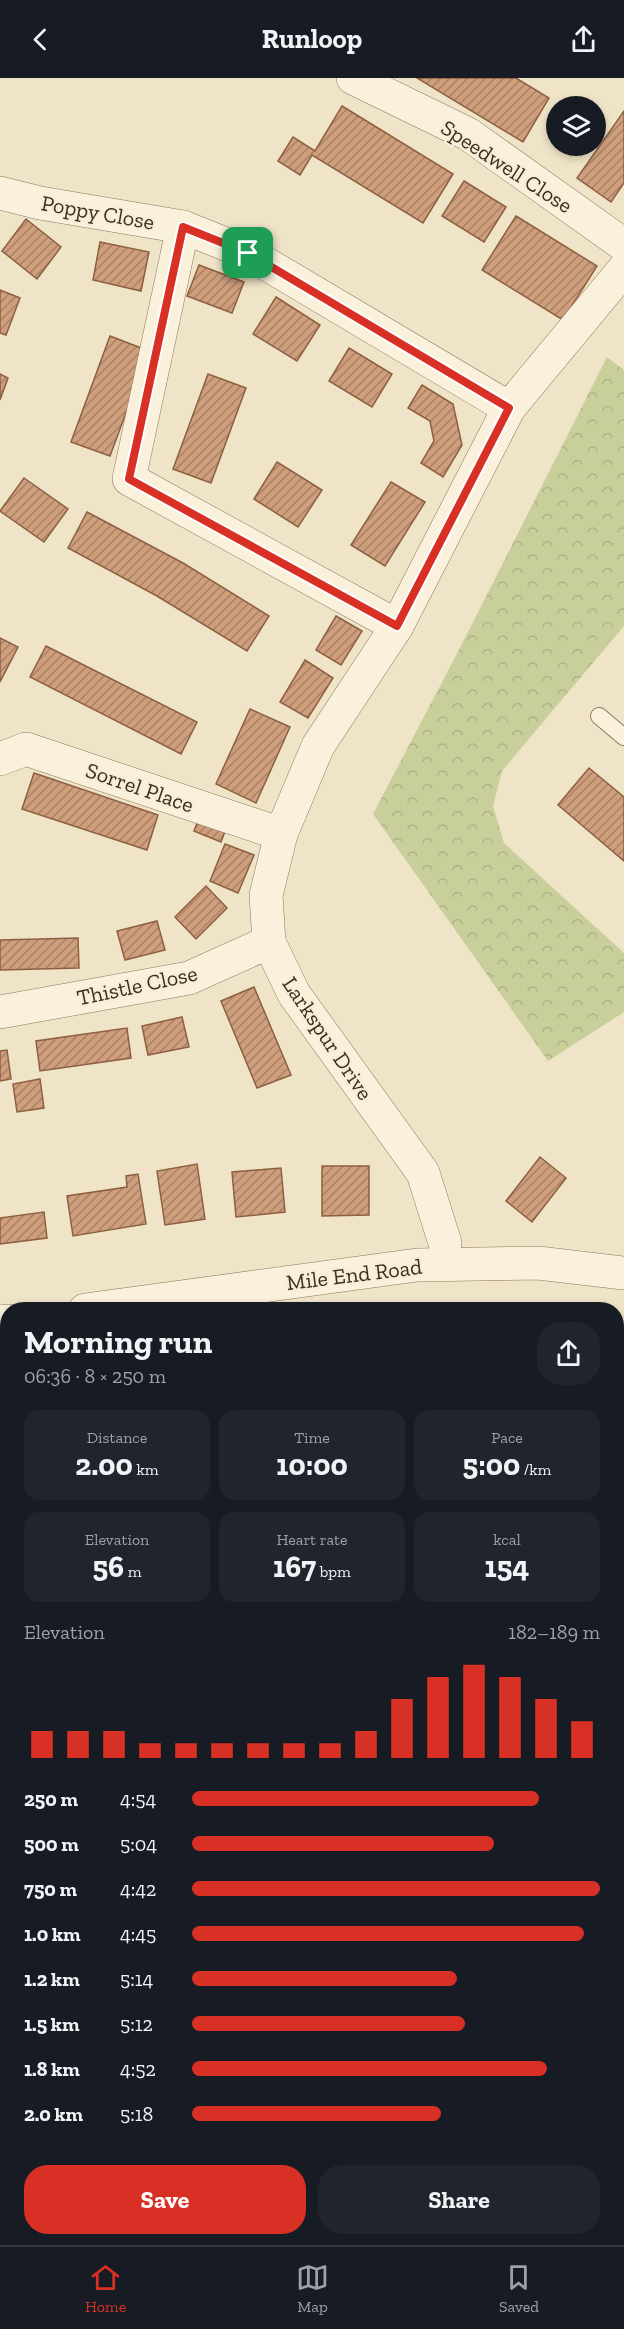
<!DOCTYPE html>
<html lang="en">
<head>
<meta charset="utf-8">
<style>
  :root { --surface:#171b24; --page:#20242c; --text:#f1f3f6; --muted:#9ea1a6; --line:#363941; --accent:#d93025 }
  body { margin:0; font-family:"Zilla Slab",serif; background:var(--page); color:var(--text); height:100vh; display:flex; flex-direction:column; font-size:22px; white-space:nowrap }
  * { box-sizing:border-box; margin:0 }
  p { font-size:20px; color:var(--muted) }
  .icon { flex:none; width:33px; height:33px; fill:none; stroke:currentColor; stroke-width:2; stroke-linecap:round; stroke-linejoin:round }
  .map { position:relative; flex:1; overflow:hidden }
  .drawer { position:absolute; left:0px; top:1224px; width:624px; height:944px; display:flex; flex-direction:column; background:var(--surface); border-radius:24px 24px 0 0; box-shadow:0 3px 9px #0003 }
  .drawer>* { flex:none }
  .fabs { position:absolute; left:546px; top:18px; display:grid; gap:12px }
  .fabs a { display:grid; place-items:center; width:60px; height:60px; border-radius:50%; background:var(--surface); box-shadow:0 3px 9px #0003; font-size:30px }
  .pin { position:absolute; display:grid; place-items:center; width:51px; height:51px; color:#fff; margin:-26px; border-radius:12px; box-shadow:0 3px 9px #0006 }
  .round { display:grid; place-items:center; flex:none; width:63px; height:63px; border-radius:24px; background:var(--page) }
  .summary { display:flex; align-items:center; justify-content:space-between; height:102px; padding:0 24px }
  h1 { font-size:33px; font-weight:800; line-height:45px }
  .figures { display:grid; grid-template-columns:repeat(3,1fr); gap:9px; height:102px; padding:6px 24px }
  .figures div { display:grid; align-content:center; border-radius:15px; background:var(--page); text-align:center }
  .figures b { font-size:30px; font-weight:800 }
  .figures small { font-size:16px; font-weight:400 }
  .figures p { font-size:16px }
  .chart { height:168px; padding:12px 24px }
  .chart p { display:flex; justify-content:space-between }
  .chart svg { width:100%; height:108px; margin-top:6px; stroke:var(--accent); stroke-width:6 }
  .primary-button { display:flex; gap:12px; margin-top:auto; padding:12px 24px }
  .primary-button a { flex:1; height:69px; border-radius:24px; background:var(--accent); color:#fff; font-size:24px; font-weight:800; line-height:69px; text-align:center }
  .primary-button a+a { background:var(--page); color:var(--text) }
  ul { padding:0 24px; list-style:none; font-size:20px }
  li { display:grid; grid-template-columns:96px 72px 1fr; align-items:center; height:45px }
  li i { height:15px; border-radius:8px; background:var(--accent) }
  header { display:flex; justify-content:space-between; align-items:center; height:78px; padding:0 24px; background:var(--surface); font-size:27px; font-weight:800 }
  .tabs { display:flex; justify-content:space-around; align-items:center; height:84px; border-top:2px solid var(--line); background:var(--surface); font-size:16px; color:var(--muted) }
  .tabs a { display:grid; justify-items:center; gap:3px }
  .tabs .active { color:var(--accent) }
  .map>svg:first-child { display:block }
</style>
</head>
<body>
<header><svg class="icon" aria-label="back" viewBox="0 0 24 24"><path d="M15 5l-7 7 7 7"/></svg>Runloop<svg class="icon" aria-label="share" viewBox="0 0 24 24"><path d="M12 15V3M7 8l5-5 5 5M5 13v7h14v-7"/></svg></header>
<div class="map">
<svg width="624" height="2167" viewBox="0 0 624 2167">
  <defs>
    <pattern id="forest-crowns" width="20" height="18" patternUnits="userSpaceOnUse" patternTransform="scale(1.5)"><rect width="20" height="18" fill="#c9cf9b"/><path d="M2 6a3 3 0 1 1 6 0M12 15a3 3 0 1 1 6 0" fill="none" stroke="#aeb285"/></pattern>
    <pattern id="building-hatch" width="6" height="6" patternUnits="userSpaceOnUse" patternTransform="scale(1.5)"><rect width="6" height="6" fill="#cf9f7d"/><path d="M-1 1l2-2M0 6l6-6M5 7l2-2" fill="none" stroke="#a98266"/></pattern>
  </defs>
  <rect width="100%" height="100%" fill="#f0e4c8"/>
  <polygon fill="url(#forest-crowns)" points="607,279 624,292 624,548 502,693 493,728 504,765 624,875 624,934 548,983 373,736 463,564"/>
  <g fill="url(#building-hatch)" stroke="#8d5f41" stroke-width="1.5">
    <polygon points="417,0 516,0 549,20 523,64"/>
    <polygon points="342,28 453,96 423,145 312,77 300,97 278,83 293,59 315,73"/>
    <polygon points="624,33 624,105 611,124 577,100"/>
    <polygon points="464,103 506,129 484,164 442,138"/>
    <polygon points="516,138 597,188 563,242 482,192"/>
    <polygon points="26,141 61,169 37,201 2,173"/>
    <polygon points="100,164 149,174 141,213 93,202"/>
    <polygon points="199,187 244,204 232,235 187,218"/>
    <polygon points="0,212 20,220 6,257 0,255"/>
    <polygon points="276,219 320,247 297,283 253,256"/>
    <polygon points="110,258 149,273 110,378 71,364"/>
    <polygon points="349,270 392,296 372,329 329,303"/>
    <polygon points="0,296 8,300 0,322"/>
    <polygon points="208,296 246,310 211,405 173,391"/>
    <polygon points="422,307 453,326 462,367 443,399 421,385 434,363 430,343 408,330"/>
    <polygon points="277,384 322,412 298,449 254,421"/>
    <polygon points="24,400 68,431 44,464 0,433"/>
    <polygon points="391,404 425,424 385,488 351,467"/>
    <polygon points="87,434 183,485 269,538 247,573 157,518 68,470"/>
    <polygon points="336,538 362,553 341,587 316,572"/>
    <polygon points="0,560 18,569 0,604"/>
    <polygon points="46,568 197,644 181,676 30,599"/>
    <polygon points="305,582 333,600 308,640 280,624"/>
    <polygon points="250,631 290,649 256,725 216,706"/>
    <polygon points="589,690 624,719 624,783 558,727"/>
    <polygon points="34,695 158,737 147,772 22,731"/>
    <polygon points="200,737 227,748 221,764 194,753"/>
    <polygon points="225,766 254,777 238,815 210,803"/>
    <polygon points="206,808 227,830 196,861 175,839"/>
    <polygon points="157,843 165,872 125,882 117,853"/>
    <polygon points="78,860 79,890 0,892 0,862"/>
    <polygon points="254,909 291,997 257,1010 221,923"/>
    <polygon points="182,939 189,969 148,977 142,948"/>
    <polygon points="127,950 131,980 40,993 36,963"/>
    <polygon points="7,972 11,1001 0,1003 0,973"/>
    <polygon points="40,1001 44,1030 17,1034 13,1006"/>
    <polygon points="540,1079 566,1100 532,1144 506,1123"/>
    <polygon points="197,1086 205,1141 165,1147 157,1093"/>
    <polygon points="322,1088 369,1088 369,1137 322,1138"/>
    <polygon points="281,1090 285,1134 236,1139 232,1094"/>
    <polygon points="138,1096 146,1146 73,1158 67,1118 127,1109 126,1098"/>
    <polygon points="44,1134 47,1160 0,1166 0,1140"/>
    <polygon points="619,1272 624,1272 624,1318 616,1317"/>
    <polygon points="0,1284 6,1312 0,1313"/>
    <rect x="616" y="1482" width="8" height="35"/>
    <polygon points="616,1812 624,1823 624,1828 616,1833"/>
    <polygon points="8,1832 8,1872 0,1876 0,1836"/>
    <polygon points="619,2104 624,2112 624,2167 614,2167 610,2160 616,2160 616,2106"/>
    <polygon points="8,2160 80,2160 67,2167 0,2167 0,2164"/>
    <polygon points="372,2160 404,2160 407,2167 358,2167"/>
  </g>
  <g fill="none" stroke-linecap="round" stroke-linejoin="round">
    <g stroke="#8d765c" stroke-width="18">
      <polyline id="service" points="599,638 624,659"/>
    </g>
    <g stroke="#8d765c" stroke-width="34">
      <g id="minor">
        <polyline points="353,0 468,56 624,167"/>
        <polyline points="0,115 40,125 183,149 248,175 509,330"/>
        <polyline points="183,149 129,401 397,548"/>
        <polyline points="0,681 26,671 281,756"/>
        <polyline points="0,934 189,900 269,864"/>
        <polyline points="445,1165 423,1095 294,916 269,864 266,817 281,756 318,668 397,548 509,330 624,191"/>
        <polyline points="616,1563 624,1563"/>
        <polyline points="0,1717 8,1709"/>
        <polyline points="616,1986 624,1997"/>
        <polyline points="0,2020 4,2027 8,2025"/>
      </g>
    </g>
    <g stroke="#8d765c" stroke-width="34">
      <g id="tertiary">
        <polyline points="85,1232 417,1187 538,1185 624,1195"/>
        <polyline points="0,1244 8,1243"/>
      </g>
    </g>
    <g stroke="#5b4430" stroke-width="34">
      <g id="primary">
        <polyline points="0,1577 8,1585"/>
        <polyline points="497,2160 501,2167"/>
      </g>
    </g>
    <use href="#service" stroke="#faf1dc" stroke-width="16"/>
    <use href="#minor" stroke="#faf1dc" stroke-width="33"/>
    <use href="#tertiary" stroke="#faf1dc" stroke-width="33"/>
    <use href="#primary" stroke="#f3d9a0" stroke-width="33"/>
  </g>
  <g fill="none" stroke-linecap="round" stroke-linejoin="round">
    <g stroke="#fff" stroke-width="12">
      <polygon id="route" points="183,149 248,175 509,330 397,548 129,401"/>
    </g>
    <use href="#route" stroke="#d93025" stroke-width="8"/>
  </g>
  <g text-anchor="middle" stroke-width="5" stroke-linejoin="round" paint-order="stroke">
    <g font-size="22" fill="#3d2e20" stroke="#f7eed8">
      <text transform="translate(507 88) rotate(33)" y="8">Speedwell Close</text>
      <text transform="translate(98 134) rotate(10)" y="8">Poppy Close</text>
      <text transform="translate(140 709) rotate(19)" y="8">Sorrel Place</text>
      <text transform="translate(137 907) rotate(-12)" y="8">Thistle Close</text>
      <text transform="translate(328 960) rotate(56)" y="8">Larkspur Drive</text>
      <text transform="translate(354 1196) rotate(-7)" y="8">Mile End Road</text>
    </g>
  </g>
</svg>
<div class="fabs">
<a><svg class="icon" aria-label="layers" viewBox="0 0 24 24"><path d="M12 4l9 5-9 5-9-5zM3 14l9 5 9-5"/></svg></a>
</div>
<div class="pin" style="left:248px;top:175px;background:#1e9e55"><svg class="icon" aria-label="arrive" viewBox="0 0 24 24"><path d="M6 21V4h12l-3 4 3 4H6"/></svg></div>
<section class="drawer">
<div class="summary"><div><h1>Morning run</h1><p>06:36 · 8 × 250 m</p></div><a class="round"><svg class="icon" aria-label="share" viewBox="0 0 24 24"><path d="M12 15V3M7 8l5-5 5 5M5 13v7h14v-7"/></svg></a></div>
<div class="figures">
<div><p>Distance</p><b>2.00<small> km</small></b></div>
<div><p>Time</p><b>10:00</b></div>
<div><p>Pace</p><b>5:00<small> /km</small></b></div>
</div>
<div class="figures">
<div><p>Elevation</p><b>56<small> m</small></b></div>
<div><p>Heart rate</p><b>167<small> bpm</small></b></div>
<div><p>kcal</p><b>154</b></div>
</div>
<div class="chart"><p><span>Elevation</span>182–189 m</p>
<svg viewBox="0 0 160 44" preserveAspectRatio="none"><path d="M5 44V33M15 44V33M25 44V33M35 44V38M45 44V38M55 44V38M65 44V38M75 44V38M85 44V38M95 44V33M105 44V20M115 44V11M125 44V6M135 44V11M145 44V20M155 44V29"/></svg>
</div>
<ul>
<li><b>250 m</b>4:54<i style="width:85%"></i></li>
<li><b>500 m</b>5:04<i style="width:74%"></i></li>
<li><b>750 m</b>4:42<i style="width:100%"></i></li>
<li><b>1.0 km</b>4:45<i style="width:96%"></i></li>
<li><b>1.2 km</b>5:14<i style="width:65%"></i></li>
<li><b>1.5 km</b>5:12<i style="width:67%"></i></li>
<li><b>1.8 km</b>4:52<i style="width:87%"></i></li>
<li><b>2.0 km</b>5:18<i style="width:61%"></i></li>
</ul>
<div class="primary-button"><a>Save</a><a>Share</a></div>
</section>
</div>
<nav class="tabs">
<a class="active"><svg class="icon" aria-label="home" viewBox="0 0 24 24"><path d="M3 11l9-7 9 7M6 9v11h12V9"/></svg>Home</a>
<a><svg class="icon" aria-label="map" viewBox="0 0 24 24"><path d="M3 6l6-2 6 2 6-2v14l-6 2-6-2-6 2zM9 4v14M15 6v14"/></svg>Map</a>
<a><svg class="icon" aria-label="saved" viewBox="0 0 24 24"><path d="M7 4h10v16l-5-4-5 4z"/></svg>Saved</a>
</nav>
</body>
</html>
